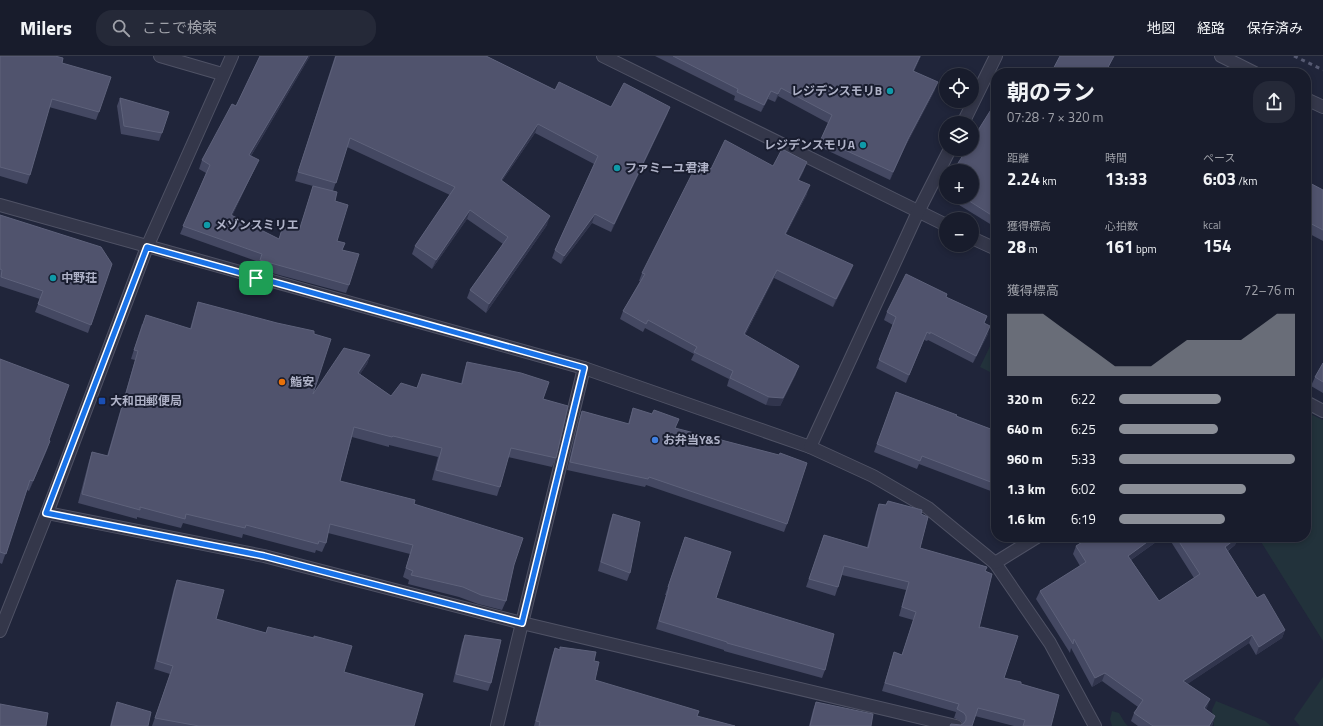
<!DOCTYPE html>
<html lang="ja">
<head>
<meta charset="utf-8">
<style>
  :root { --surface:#181c2c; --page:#252938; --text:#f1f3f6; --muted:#9fa1a9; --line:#363a48; --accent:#8c9099 }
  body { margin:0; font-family:"Titillium Web","Noto Sans JP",sans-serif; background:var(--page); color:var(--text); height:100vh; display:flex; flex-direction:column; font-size:15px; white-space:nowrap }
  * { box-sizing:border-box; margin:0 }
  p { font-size:13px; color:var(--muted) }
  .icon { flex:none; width:22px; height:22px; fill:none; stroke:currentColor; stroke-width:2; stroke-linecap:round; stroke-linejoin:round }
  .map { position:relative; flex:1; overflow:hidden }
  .sheet { position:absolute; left:991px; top:12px; width:320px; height:474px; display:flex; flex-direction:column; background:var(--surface); border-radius:16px; box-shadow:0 2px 6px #0003,0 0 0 1px var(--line) }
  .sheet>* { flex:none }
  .controls { position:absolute; left:939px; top:12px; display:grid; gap:8px }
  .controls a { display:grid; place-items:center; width:40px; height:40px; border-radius:50%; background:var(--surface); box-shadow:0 2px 6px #0003,0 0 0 1px var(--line); font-size:20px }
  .pin { position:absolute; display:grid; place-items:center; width:34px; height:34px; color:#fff; margin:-17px; border-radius:8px; box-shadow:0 2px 6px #0006 }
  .round { display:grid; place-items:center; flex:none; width:42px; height:42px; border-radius:16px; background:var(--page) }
  .summary { display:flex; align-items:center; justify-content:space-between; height:68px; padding:0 16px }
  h1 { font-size:22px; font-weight:700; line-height:30px }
  .metrics { display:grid; grid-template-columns:repeat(3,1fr); gap:6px; height:68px; padding:4px 16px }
  .metrics div { display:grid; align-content:center }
  .metrics b { font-size:17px; font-weight:700 }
  .metrics small { font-size:11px; font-weight:400 }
  .metrics p { font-size:11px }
  .chart { height:112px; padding:8px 16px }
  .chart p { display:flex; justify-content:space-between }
  .chart svg { width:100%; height:72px; margin-top:4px; fill:var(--accent); opacity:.7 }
  ul { padding:0 16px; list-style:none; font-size:13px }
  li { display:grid; grid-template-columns:64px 48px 1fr; align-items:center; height:30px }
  li i { height:10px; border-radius:5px; background:var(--accent) }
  header { display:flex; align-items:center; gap:24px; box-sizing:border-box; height:56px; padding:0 20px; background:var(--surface); border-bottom:1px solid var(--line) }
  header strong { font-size:19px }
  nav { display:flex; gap:22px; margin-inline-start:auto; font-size:14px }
  .search { width:280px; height:36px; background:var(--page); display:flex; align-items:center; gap:10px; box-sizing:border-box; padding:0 14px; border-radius:16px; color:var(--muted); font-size:15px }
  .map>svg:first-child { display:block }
</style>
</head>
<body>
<header>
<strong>Milers</strong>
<div class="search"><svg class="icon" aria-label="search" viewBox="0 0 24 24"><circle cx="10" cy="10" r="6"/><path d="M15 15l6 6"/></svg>ここで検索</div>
<nav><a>地図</a><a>経路</a><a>保存済み</a></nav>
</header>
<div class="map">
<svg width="1323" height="670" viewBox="0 0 1323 670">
  <rect width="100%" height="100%" fill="#20253a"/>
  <g fill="#22323b">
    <polygon points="996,278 996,319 980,311"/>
    <polygon points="1306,356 1323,364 1323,585 1258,481 1306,481"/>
    <polygon points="1323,621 1323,670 1300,670 1294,663"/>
    <polygon points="1216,645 1265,665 1271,670 1214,670 1212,654"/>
    <polygon points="1112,655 1119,657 1125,667 1128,670 1112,670 1110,663"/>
  </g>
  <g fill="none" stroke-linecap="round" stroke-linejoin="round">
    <g stroke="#4f5265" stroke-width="14">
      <g id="street">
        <polyline points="160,0 222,18"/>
        <polyline points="603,0 946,169"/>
        <polyline points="1221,0 1255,17"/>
        <polyline points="1306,43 1323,51"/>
        <polyline points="963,67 996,0"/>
        <polyline points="0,149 584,312 810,391 873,420 928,452 995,507 1050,587 1095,670"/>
        <polyline points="972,182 996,193"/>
        <polyline points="1306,346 1323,355"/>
        <polyline points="810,391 918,156 950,93"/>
        <polyline points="47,457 264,500 522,567 956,670"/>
        <polyline points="995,507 1037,481"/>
        <polyline points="0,575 47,457 147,191 232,0"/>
        <polyline points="497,670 584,312"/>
      </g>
    </g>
    <use href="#street" stroke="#34374a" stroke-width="12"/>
    <polyline stroke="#565a72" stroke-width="3" stroke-dasharray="4 4" stroke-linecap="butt" points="1294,0 1323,14"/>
  </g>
  <g fill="#444862">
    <polygon points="0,0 62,7 99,56 96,64 49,51 30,119 27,128 0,120"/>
    <polygon points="260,0 310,0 251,100 255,112 232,160 279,183 283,170 299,175 313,130 295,125 335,0 486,0 555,34 611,51 670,51 667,59 611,176 592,167 561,208 552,202 555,194 594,108 535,77 502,125 547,169 486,257 467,242 470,234 503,188 467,163 432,213 412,198 415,190 450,139 347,91 333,135 335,145 337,185 342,194 349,229 346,237 257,213 259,206 180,178 206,117 199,113 202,104 236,50"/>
    <polygon points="655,0 921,0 914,15 935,34 905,91 890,124 818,90 828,67 778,40 775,46 768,43 761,56 734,44 735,40"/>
    <polygon points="120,42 162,77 159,85 121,78 117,50"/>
    <polygon points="996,54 996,169 995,171 946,141 972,141"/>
    <polygon points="773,110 804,114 799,124 807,138 786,178 850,217 833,251 774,222 745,279 796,318 780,350 766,349 727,330 729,323 691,304 694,298 645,272 643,276 620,263 623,255 640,225 639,225 642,217"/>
    <polygon points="1306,125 1323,134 1323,185 1306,176"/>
    <polygon points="946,127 946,141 941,138"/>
    <polygon points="0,159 112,208 88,277 35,256 40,243 0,230"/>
    <polygon points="946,241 987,260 984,267 988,278 973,307 928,284 927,285 924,284 906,327 876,312 893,269 884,264 887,256"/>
    <polygon points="198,246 314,278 313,338 370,299 367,308 360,318 391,340 417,332 422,318 461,328 464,315 467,306 543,343 556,402 552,411 508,401 500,431 497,440 432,424 438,401 389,389 389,391 352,381 340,425 414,448 514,509 506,545 502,554 478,548 459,541 408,528 409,524 403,521 410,498 328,477 326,487 322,496 316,494 315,497 243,478 242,482 183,467 181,472 137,461 137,463 78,447 89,405 92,396 107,400 135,304 131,303 142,268 190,273 195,255"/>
    <polygon points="0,303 49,384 47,394 29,435 27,434 2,508 0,507"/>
    <polygon points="1323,307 1323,337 1311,330 1315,321"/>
    <polygon points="896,336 956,360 996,375 996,437 919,408 917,413 874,396"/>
    <polygon points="633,352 676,372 787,468 784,476 646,429 645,431 567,414 579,363 582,355 628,368"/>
    <polygon points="888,445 922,454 921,458 928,461 920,492 987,511 985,515 992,518 979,572 981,571 1018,580 1004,622 1021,626 1021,628 1059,639 1051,670 1014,670 975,660 972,670 950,670 951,668 961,669 963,668 961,665 954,662 956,656 882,635 894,596 902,599 913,564 899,560 906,534 842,519 835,540 806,531 824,479 867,491 876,456 879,448 886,449"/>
    <polygon points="613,458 630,517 627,525 598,515 610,466"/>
    <polygon points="685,481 716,542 825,614 822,622 724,595 724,594 656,573 666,539 665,539"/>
    <polygon points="1090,481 1163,481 1131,504 1159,545 1194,522 1168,481 1238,481 1235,489 1228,495 1257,542 1285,574 1282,582 1256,599 1249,587 1187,628 1210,643 1205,653 1215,660 1212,670 1138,670 1131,665 1134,657 1138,651 1102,625 1092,631 1071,592 1070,597 1036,543 1040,535 1080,510 1073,498 1076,490"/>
    <polygon points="177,524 216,563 266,577 268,571 344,616 414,670 152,670 170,618 154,613 174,532"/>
    <polygon points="465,579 491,627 488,635 453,626 462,587"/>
    <polygon points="555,592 594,605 595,624 697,660 735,670 534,670 552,600"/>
    <polygon points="117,646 148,670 110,670 114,654"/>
    <polygon points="816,646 871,670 809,670 813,654"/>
  </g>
  <g fill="#31354d">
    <polygon points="308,0 310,0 246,108 249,99"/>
    <polygon points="920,0 921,0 910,23 913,15"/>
    <polygon points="938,26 935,34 905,91 890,124 893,116 908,83"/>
    <polygon points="781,32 778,40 775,46 778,38"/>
    <polygon points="771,35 768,43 761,56 764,49"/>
    <polygon points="670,51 667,59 611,176 614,168"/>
    <polygon points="538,68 535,77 497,132 501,124"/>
    <polygon points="259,104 255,112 228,168 231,159"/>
    <polygon points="807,106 804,114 795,132 798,124"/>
    <polygon points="810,129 807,138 782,186 785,178"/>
    <polygon points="470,154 467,163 432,213 436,204"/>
    <polygon points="595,158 592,167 561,208 564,200"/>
    <polygon points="550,160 547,169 486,257 489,248"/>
    <polygon points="853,209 850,217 833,251 836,243"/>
    <polygon points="777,214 774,222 741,287 744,278"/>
    <polygon points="990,270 988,278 973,307 976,300"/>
    <polygon points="927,276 924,284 906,327 909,319"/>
    <polygon points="370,299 367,308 355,326 358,317"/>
    <polygon points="799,310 796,318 780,350 766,349 769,341"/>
    <polygon points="50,385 47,394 29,435 33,425"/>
    <polygon points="1154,481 1163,481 1125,508 1128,500"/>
    <polygon points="1238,481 1235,489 1222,499 1225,491"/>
    <polygon points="1285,574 1282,582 1256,599 1259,591"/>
    <polygon points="1252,579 1249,587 1180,633 1183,625"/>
    <polygon points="1105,617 1102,625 1092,631 1095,622"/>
    <polygon points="1210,643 1207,652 1201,661 1204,652"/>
    <polygon points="1215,660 1212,670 1209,670"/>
  </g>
  <g fill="#50536d" stroke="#5e627b">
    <polygon points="0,0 55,0 63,2 62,7 111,21 99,56 52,43 30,119 0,111"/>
    <polygon points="260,0 308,0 249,99 259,104 231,159 279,183 283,170 299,175 313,130 337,136 335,145 348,149 337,185 345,187 342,194 359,198 349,229 260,204 262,198 183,170 210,109 202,104 232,48 236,50"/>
    <polygon points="336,0 486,0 555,34 559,26 611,51 624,27 670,51 614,168 595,158 564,200 555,194 598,100 538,68 501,124 550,160 489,248 470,234 508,181 470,154 436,204 415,190 455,131 350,82 336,127 298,116"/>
    <polygon points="673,0 920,0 913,15 938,26 908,83 893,116 821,83 832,59 781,32 778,38 771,35 764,49 737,36 738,33"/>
    <polygon points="1060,0 1114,0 1106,15 1111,17 1051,17"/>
    <polygon points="120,42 169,56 162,77 124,70"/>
    <polygon points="992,52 996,54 996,162 963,141 972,141 972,115 953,115 967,93 972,93 972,84"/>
    <polygon points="725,84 773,110 782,93 807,106 798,124 810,129 785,178 853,209 836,243 777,214 744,278 799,310 783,342 769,341 730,322 733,315 694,296 697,291 648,264 646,268 623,255 645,218 642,217 698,106 711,113"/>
    <polygon points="1306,125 1323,134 1323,174 1306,165"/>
    <polygon points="0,159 101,191 112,208 91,269 38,248 43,235 1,221 2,214 0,213"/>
    <polygon points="906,218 947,238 946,241 987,260 984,267 990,270 976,300 930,276 930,278 927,276 909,319 879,304 896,261 887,256"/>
    <polygon points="198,246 277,267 314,275 314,278 331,283 313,338 344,292 370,299 358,317 391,340 401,327 417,332 422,318 462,328 467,306 521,317 549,326 543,343 568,350 556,402 511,392 500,431 436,414 442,392 393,380 392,381 354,371 340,425 415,444 414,448 523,482 514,509 506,545 481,539 463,531 411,519 413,515 406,512 413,489 330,468 326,487 319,485 318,488 246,469 245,472 186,458 185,463 140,451 140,454 82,438 92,396 108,400 138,295 134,294 146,259 191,273"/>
    <polygon points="0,303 69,329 49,384 50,385 33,425 30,424 6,498 0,496"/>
    <polygon points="1323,307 1323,326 1315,321"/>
    <polygon points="896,336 957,359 956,360 996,375 996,428 922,400 920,405 877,388"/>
    <polygon points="633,352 652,358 654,354 679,363 675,372 779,399 780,397 807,407 787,468 649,421 648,423 570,406 582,355 629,368"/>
    <polygon points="888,445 922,454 921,458 928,461 920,492 987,511 985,515 992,518 979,572 981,571 1018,580 1004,622 1021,626 1021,628 1059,639 1051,670 1023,670 1025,664 978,652 972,670 950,670 951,668 961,669 964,667 966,664 966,660 964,657 957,653 959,648 885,627 894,596 902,599 916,556 902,551 909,526 844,510 838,531 809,523 824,479 868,492 879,448 886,449"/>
    <polygon points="613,458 640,466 630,517 601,506"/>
    <polygon points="685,481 731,496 716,542 834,578 825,614 727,587 727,586 659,565 669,531 668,531"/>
    <polygon points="1090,481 1154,481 1128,500 1159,545 1200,518 1176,481 1238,481 1225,491 1257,542 1264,538 1285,574 1259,591 1252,579 1183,625 1210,643 1204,652 1215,660 1209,670 1153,670 1134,657 1143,644 1105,617 1095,622 1074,583 1073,588 1040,535 1086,506 1076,490"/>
    <polygon points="177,524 224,534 216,563 266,577 268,571 314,582 314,580 352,590 344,616 423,638 414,670 199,670 155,662 173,610 157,605"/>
    <polygon points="465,579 501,584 491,627 456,618"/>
    <polygon points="560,591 596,596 594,605 599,606 595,624 699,655 697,660 735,670 539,670 540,666 536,665 555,592 560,594"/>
    <polygon points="117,646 151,656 148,670 111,670"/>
    <polygon points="816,646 873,658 871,670 810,670"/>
    <polygon points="0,648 48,657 46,670 0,670"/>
  </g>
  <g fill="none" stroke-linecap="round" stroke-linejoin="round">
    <g stroke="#fff" stroke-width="8">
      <polygon id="route" points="147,191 584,312 522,567 264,500 46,457"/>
    </g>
    <use href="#route" stroke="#1a73e8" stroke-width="5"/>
  </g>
  <g fill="#0f9aa8" stroke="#191d2f" stroke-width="1.5">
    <circle cx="890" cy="35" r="4"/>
    <circle cx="863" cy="89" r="4"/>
    <circle cx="617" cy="112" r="4"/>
    <circle cx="207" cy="169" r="4"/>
    <circle cx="53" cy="222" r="4"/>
  </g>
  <circle fill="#e8710a" stroke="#191d2f" stroke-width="1.5" cx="282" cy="326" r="4"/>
  <rect fill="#1a4fb4" stroke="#191d2f" stroke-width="1.5" x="98" y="341" width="8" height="8" rx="2"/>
  <circle fill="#3f7fe0" stroke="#191d2f" stroke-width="1.5" cx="655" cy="384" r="4"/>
  <g text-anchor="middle" stroke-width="4" stroke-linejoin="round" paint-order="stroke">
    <g font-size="12" font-weight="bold" fill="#afb2c7" stroke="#191d2f" text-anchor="start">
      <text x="882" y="39" text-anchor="end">レジデンスモリB</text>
      <text x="855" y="93" text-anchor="end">レジデンスモリA</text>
      <text x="625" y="116">ファミーユ君津</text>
      <text x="215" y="173">メゾンスミリエ</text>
      <text x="61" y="226">中野荘</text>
      <text x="290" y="330">鮨安</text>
      <text x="110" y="349">大和田郵便局</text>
      <text x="663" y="388">お弁当Y&amp;S</text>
    </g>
  </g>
</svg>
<div class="controls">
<a><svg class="icon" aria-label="locate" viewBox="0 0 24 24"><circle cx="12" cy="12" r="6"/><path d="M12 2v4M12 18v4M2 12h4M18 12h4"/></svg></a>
<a><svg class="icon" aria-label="layers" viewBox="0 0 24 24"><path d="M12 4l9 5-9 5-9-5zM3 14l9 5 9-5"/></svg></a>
<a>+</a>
<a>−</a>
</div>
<div class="pin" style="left:256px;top:222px;background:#1e9e55"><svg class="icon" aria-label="arrive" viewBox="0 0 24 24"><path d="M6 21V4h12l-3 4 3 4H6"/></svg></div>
<section class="sheet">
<div class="summary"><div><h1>朝のラン</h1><p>07:28 · 7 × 320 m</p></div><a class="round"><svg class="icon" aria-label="share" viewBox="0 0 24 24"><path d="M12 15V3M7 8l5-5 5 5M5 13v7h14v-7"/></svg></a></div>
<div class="metrics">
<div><p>距離</p><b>2.24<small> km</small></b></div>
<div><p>時間</p><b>13:33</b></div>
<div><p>ペース</p><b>6:03<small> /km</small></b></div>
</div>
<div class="metrics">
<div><p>獲得標高</p><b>28<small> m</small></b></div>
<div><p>心拍数</p><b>161<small> bpm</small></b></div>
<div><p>kcal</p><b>154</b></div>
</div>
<div class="chart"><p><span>獲得標高</span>72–76 m</p>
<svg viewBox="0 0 160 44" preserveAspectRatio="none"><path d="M0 44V6L10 6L20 6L30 14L40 22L50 30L60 38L70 38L80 38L90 30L100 22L110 22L120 22L130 22L140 14L150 6L160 6V44z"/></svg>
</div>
<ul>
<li><b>320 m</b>6:22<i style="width:58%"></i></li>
<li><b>640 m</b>6:25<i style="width:56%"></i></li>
<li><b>960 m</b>5:33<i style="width:100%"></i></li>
<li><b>1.3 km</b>6:02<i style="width:72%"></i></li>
<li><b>1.6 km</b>6:19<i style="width:60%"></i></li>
</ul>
</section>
</div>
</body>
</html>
